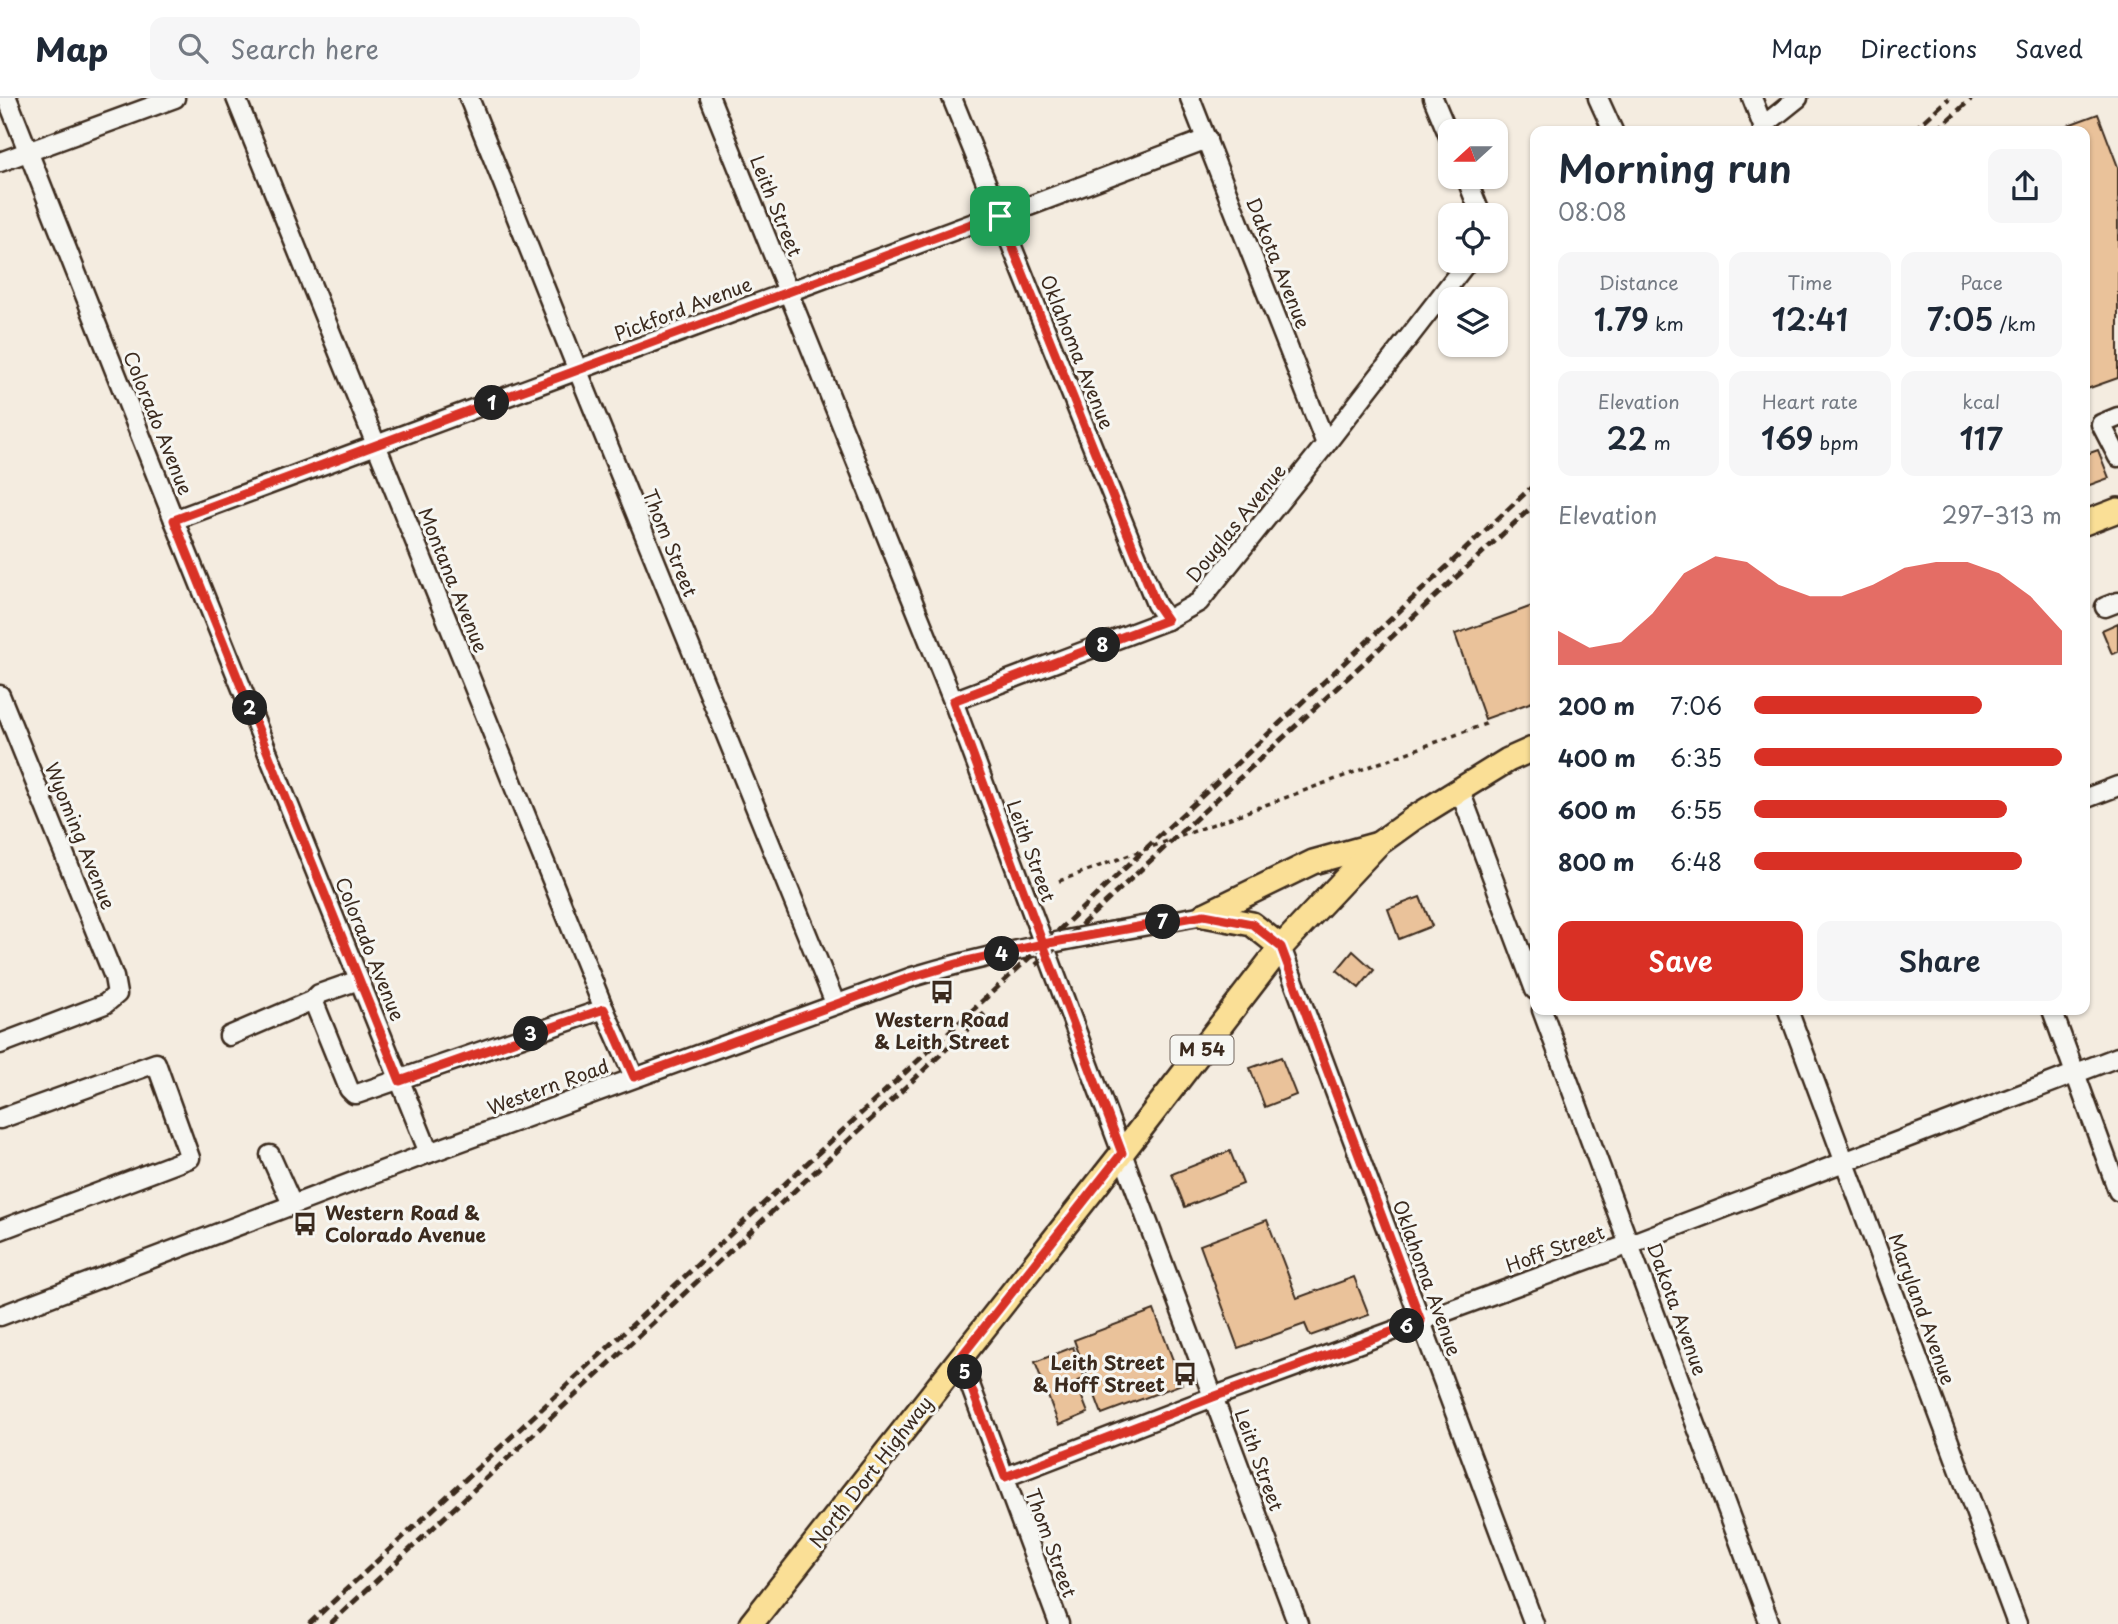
<!DOCTYPE html>
<html lang="en">
<head>
<meta charset="utf-8">
<style>
  :root { --surface:#fff; --page:#f6f6f7; --text:#1f2937; --muted:#747a83; --line:#e0e1e3; --accent:#d93025 }
  body { margin:0; font-family:"Playpen Sans",sans-serif; background:var(--page); color:var(--text); height:100vh; display:flex; flex-direction:column; font-size:26px; white-space:nowrap }
  * { box-sizing:border-box; margin:0 }
  p { font-size:23px; color:var(--muted) }
  .icon { flex:none; width:38px; height:38px; fill:none; stroke:currentColor; stroke-width:2; stroke-linecap:round; stroke-linejoin:round }
  .map { position:relative; flex:1; overflow:hidden }
  .sheet { position:absolute; left:1530px; top:28px; width:560px; height:889px; display:flex; flex-direction:column; background:var(--surface); border-radius:14px; box-shadow:0 2px 5px #0004 }
  .sheet>* { flex:none }
  .needle { width:46px; rotate:249deg }
  .controls { position:absolute; left:1438px; top:21px; display:grid; gap:14px }
  .controls a { display:grid; place-items:center; width:70px; height:70px; border-radius:14px; background:var(--surface); box-shadow:0 2px 5px #0004; font-size:35px }
  .pin { position:absolute; display:grid; place-items:center; width:60px; height:60px; color:#fff; margin:-30px; border-radius:14px; box-shadow:0 4px 10px #0006 }
  .km { position:absolute; width:35px; height:35px; margin:-18px; border-radius:50%; background:#222; color:#fff; font-size:19px; line-height:35px; text-align:center }
  .round { display:grid; place-items:center; flex:none; width:74px; height:74px; border-radius:14px; background:var(--page) }
  .summary { display:flex; align-items:center; justify-content:space-between; height:119px; padding:0 28px }
  h1 { font-size:38px; font-weight:600; line-height:52px }
  .figures { display:grid; grid-template-columns:repeat(3,1fr); gap:10px; height:119px; padding:7px 28px }
  .figures div { display:grid; align-content:center; border-radius:14px; background:var(--page); text-align:center }
  .figures b { font-size:30px; font-weight:600 }
  .figures small { font-size:19px; font-weight:400 }
  .figures p { font-size:19px }
  .chart { height:196px; padding:14px 28px }
  .chart p { display:flex; justify-content:space-between }
  .chart svg { width:100%; height:126px; margin-top:7px; fill:var(--accent); opacity:.7 }
  .action { display:flex; gap:14px; margin-top:auto; padding:14px 28px }
  .action a { flex:1; height:80px; border-radius:14px; background:var(--accent); color:#fff; font-size:28px; font-weight:600; line-height:80px; text-align:center }
  .action a+a { background:var(--page); color:var(--text) }
  ul { padding:0 28px; list-style:none; font-size:23px }
  li { display:grid; grid-template-columns:112px 84px 1fr; align-items:center; height:52px }
  li i { height:18px; border-radius:9px; background:var(--accent) }
  header { display:flex; align-items:center; gap:42px; box-sizing:border-box; height:98px; padding:0 35px; background:var(--surface); border-bottom:2px solid var(--line) }
  header strong { font-size:33px }
  nav { display:flex; gap:38px; margin-inline-start:auto; font-size:24px }
  .search { width:490px; height:63px; background:var(--page); display:flex; align-items:center; gap:18px; box-sizing:border-box; padding:0 24px; border-radius:14px; color:var(--muted); font-size:26px }
  .map>svg:first-child { display:block }
</style>
</head>
<body>
<header>
<strong>Map</strong>
<div class="search"><svg class="icon" aria-label="search" viewBox="0 0 24 24"><circle cx="10" cy="10" r="6"/><path d="M15 15l6 6"/></svg>Search here</div>
<nav><a>Map</a><a>Directions</a><a>Saved</a></nav>
</header>
<div class="map">
<svg width="2118" height="1526" viewBox="0 0 2118 1526">
  <rect width="100%" height="100%" fill="#f4ece0"/>
  <filter id="ink" filterUnits="userSpaceOnUse"><feTurbulence type="fractalNoise" baseFrequency=".0143" numOctaves="2"/><feDisplacementMap in="SourceGraphic" scale="14" xChannelSelector="R" yChannelSelector="G"/><feConvolveMatrix kernelMatrix="1 2 1 2 8 2 1 2 1" color-interpolation-filters="sRGB"/></filter>
  <g filter="url(#ink)">
    <g fill="#eac29a" stroke="#3b2a1e" stroke-width="2">
      <polygon points="2098,16 2118,69 2118,280 2084,292 2084,33 2052,33"/>
      <polygon points="2098,352 2109,380 2084,389 2084,357"/>
      <polygon points="1535,507 1535,603 1485,621 1455,536"/>
      <polygon points="2118,525 2118,554 2112,556 2102,532"/>
      <polygon points="1420,799 1432,828 1399,841 1388,811"/>
      <polygon points="1353,853 1374,872 1359,890 1337,872"/>
      <polygon points="1281,959 1296,997 1265,1009 1250,970"/>
      <polygon points="1230,1053 1243,1086 1185,1109 1172,1076"/>
      <polygon points="1267,1122 1297,1200 1354,1179 1369,1217 1310,1238 1305,1226 1238,1250 1200,1147"/>
      <polygon points="1154,1212 1182,1286 1102,1316 1074,1242"/>
      <polygon points="1073,1249 1085,1280 1076,1284 1088,1315 1059,1327 1035,1264"/>
    </g>
    <g fill="none" stroke-linecap="round" stroke-linejoin="round">
      <g stroke="#3b2a1e" stroke-width="23">
        <g id="minor">
          <polyline points="7,0 174,422 429,1055"/>
          <polyline points="236,0 604,911 634,979"/>
          <polyline points="469,0 578,273 835,905"/>
          <polyline points="710,0 953,603 1298,1526"/>
          <polyline points="952,0 1156,506 1167,522"/>
          <polyline points="1190,0 1326,346"/>
          <polyline points="1433,0 1451,43"/>
          <polyline points="1598,0 1613,33"/>
          <polyline points="1752,0 1763,28 1763,33"/>
          <polyline points="1763,28 1798,0"/>
          <polyline points="0,64 175,0"/>
          <polyline points="1466,79 1481,117"/>
          <polyline points="2118,319 2101,326 2118,359"/>
          <polyline points="174,422 982,122 1000,119 1207,41"/>
          <polyline points="2105,509 2118,504"/>
          <polyline points="0,597 114,879 117,896 105,906 0,946"/>
          <polyline points="953,603 1167,522 1199,504 1326,346 1468,163"/>
          <polyline points="1460,693 1535,892"/>
          <polyline points="2084,701 2118,688"/>
          <polyline points="1281,849 1534,1526"/>
          <polyline points="359,882 319,896 313,902 349,991 354,996 357,996 604,911"/>
          <polyline points="1542,912 1770,1526"/>
          <polyline points="1788,912 2017,1526"/>
          <polyline points="2052,912 2118,1093"/>
          <polyline points="229,938 313,902"/>
          <polyline points="0,1021 156,965 190,1060 0,1132"/>
          <polyline points="270,1057 292,1106"/>
          <path d="M0,1218L429,1055L912,879C1007,850 1106,835 1204,817"/>
          <polyline points="960,1260 1059,1526"/>
          <polyline points="1005,1379 1213,1299 1630,1146 2118,959"/>
        </g>
      </g>
      <g stroke="#3b2a1e" stroke-width="28">
        <g id="major">
          <polyline points="2084,425 2118,412"/>
          <polyline points="1204,817 1313,764 1378,746"/>
          <polyline points="1204,817 1252,826 1281,849"/>
          <polyline points="751,1526 1122,1055 1281,849 1378,746 1414,720 1508,662 1535,650"/>
        </g>
      </g>
      <polyline stroke="#3b2a1e" stroke-width="3.5" stroke-dasharray="5 5" stroke-linecap="butt" points="1059,783 1488,625"/>
      <use href="#minor" stroke="#f6f6f2" stroke-width="18"/>
      <use href="#major" stroke="#fadf96" stroke-width="23"/>
      <g stroke="#3b2a1e" stroke-width="5" stroke-dasharray="10 5" stroke-linecap="butt">
        <polyline points="1913,33 1949,0"/>
        <polyline points="1936,33 1972,0"/>
        <polyline points="1036,867 1065,842 1535,406"/>
        <polyline points="309,1526 1043,847 1535,386"/>
        <polyline points="330,1526 985,915"/>
      </g>
    </g>
  </g>
  <g fill="none" stroke-linecap="round" stroke-linejoin="round" filter="url(#ink)">
    <g stroke="#fff" stroke-width="14">
      <polyline id="route" points="1000,118 982,122 174,422 400,983 604,911 634,979 912,879 967,863 1043,846 1122,1055 960,1260 1005,1379 1213,1299 1421,1223 1281,849 1252,826 1204,817 1043,846 953,603 1167,522 1156,506 1000,118"/>
    </g>
    <use href="#route" stroke="#d93025" stroke-width="9"/>
  </g>
  <defs>
    <g id="bus-bare" transform="scale(1.89)"><path d="M-5-6H5V4H4V6H2V4H-2V6H-4V4H-5ZM-3.5-4V0h7V-4ZM-3.5 1.2v1.5H-2V1.2ZM2 1.2v1.5H3.5V1.2Z" fill="#3b2a1e" stroke="#f6f6f2" stroke-width="2.5" paint-order="stroke"/></g>
  </defs>
  <g fill-rule="evenodd">
    <use href="#bus-bare" x="942" y="894"/>
    <use href="#bus-bare" x="305" y="1126"/>
    <use href="#bus-bare" x="1185" y="1276"/>
  </g>
  <g text-anchor="middle" stroke-width="6" stroke-linejoin="round" paint-order="stroke">
    <rect fill="#f6f6f2" stroke="#73675e" stroke-width="2" x="1170.5" y="937.5" width="63" height="29" rx="5"/>
    <g font-size="18" font-weight="bold" fill="#3b2a1e">
      <text x="1202" y="958">M 54</text>
    </g>
    <g font-size="19" fill="#3b2a1e" stroke="#f6f6f2">
      <text transform="translate(776 108) rotate(68)" y="7">Leith Street</text>
      <text transform="translate(1278 165) rotate(68)" y="7">Dakota Avenue</text>
      <text transform="translate(683 211) rotate(-21)" y="7">Pickford Avenue</text>
      <text transform="translate(1077 254) rotate(68)" y="7">Oklahoma Avenue</text>
      <text transform="translate(158 325) rotate(68)" y="7">Colorado Avenue</text>
      <text transform="translate(1236 425) rotate(-51)" y="7">Douglas Avenue</text>
      <text transform="translate(670 445) rotate(68)" y="7">Thom Street</text>
      <text transform="translate(453 482) rotate(68)" y="7">Montana Avenue</text>
      <text transform="translate(80 738) rotate(68)" y="7">Wyoming Avenue</text>
      <text transform="translate(1031 753) rotate(70)" y="7">Leith Street</text>
      <text transform="translate(370 851) rotate(68)" y="7">Colorado Avenue</text>
      <text transform="translate(548 989) rotate(-20)" y="7">Western Road</text>
      <text transform="translate(1555 1151) rotate(-20)" y="7">Hoff Street</text>
      <text transform="translate(1427 1180) rotate(70)" y="7">Oklahoma Avenue</text>
      <text transform="translate(1677 1211) rotate(70)" y="7">Dakota Avenue</text>
      <text transform="translate(1922 1211) rotate(70)" y="7">Maryland Avenue</text>
      <text transform="translate(1259 1362) rotate(70)" y="7">Leith Street</text>
      <text transform="translate(871 1374) rotate(-52)" y="7">North Dort Highway</text>
      <text transform="translate(1051 1445) rotate(70)" y="7">Thom Street</text>
    </g>
    <g font-size="19" font-weight="bold" fill="#3b2a1e" stroke="#f6f6f2">
      <text x="942" y="929">Western Road<tspan x="942" dy="22">&amp; Leith Street</tspan></text>
      <text x="325" y="1122" text-anchor="start">Western Road &amp;<tspan x="325" dy="22">Colorado Avenue</tspan></text>
      <text x="1165" y="1272" text-anchor="end">Leith Street<tspan x="1165" dy="22">&amp; Hoff Street</tspan></text>
    </g>
  </g>
</svg>
<div class="controls">
<a><svg class="needle" viewBox="-14 -14 28 28"><path d="M0-13l5 13h-10z" fill="#e53935"/><path d="M0 13l5-13h-10z" fill="#747a83"/></svg></a>
<a><svg class="icon" aria-label="locate" viewBox="0 0 24 24"><circle cx="12" cy="12" r="6"/><path d="M12 2v4M12 18v4M2 12h4M18 12h4"/></svg></a>
<a><svg class="icon" aria-label="layers" viewBox="0 0 24 24"><path d="M12 4l9 5-9 5-9-5zM3 14l9 5 9-5"/></svg></a>
</div>
<div class="pin" style="left:1000px;top:118px;background:#1e9e55"><svg class="icon" aria-label="arrive" viewBox="0 0 24 24"><path d="M6 21V4h12l-3 4 3 4H6"/></svg></div>
<b class="km" style="left:492px;top:305px">1</b>
<b class="km" style="left:250px;top:610px">2</b>
<b class="km" style="left:531px;top:936px">3</b>
<b class="km" style="left:1002px;top:856px">4</b>
<b class="km" style="left:965px;top:1274px">5</b>
<b class="km" style="left:1407px;top:1228px">6</b>
<b class="km" style="left:1163px;top:824px">7</b>
<b class="km" style="left:1103px;top:547px">8</b>
<section class="sheet">
<div class="summary"><div><h1>Morning run</h1><p>08:08</p></div><a class="round"><svg class="icon" aria-label="share" viewBox="0 0 24 24"><path d="M12 15V3M7 8l5-5 5 5M5 13v7h14v-7"/></svg></a></div>
<div class="figures">
<div><p>Distance</p><b>1.79<small> km</small></b></div>
<div><p>Time</p><b>12:41</b></div>
<div><p>Pace</p><b>7:05<small> /km</small></b></div>
</div>
<div class="figures">
<div><p>Elevation</p><b>22<small> m</small></b></div>
<div><p>Heart rate</p><b>169<small> bpm</small></b></div>
<div><p>kcal</p><b>117</b></div>
</div>
<div class="chart"><p><span>Elevation</span>297–313 m</p>
<svg viewBox="0 0 160 44" preserveAspectRatio="none"><path d="M0 44V32L10 38L20 36L30 26L40 12L50 6L60 8L70 16L80 20L90 20L100 16L110 10L120 8L130 8L140 12L150 20L160 32V44z"/></svg>
</div>
<ul>
<li><b>200 m</b>7:06<i style="width:74%"></i></li>
<li><b>400 m</b>6:35<i style="width:100%"></i></li>
<li><b>600 m</b>6:55<i style="width:82%"></i></li>
<li><b>800 m</b>6:48<i style="width:87%"></i></li>
</ul>
<div class="action"><a>Save</a><a>Share</a></div>
</section>
</div>
</body>
</html>
